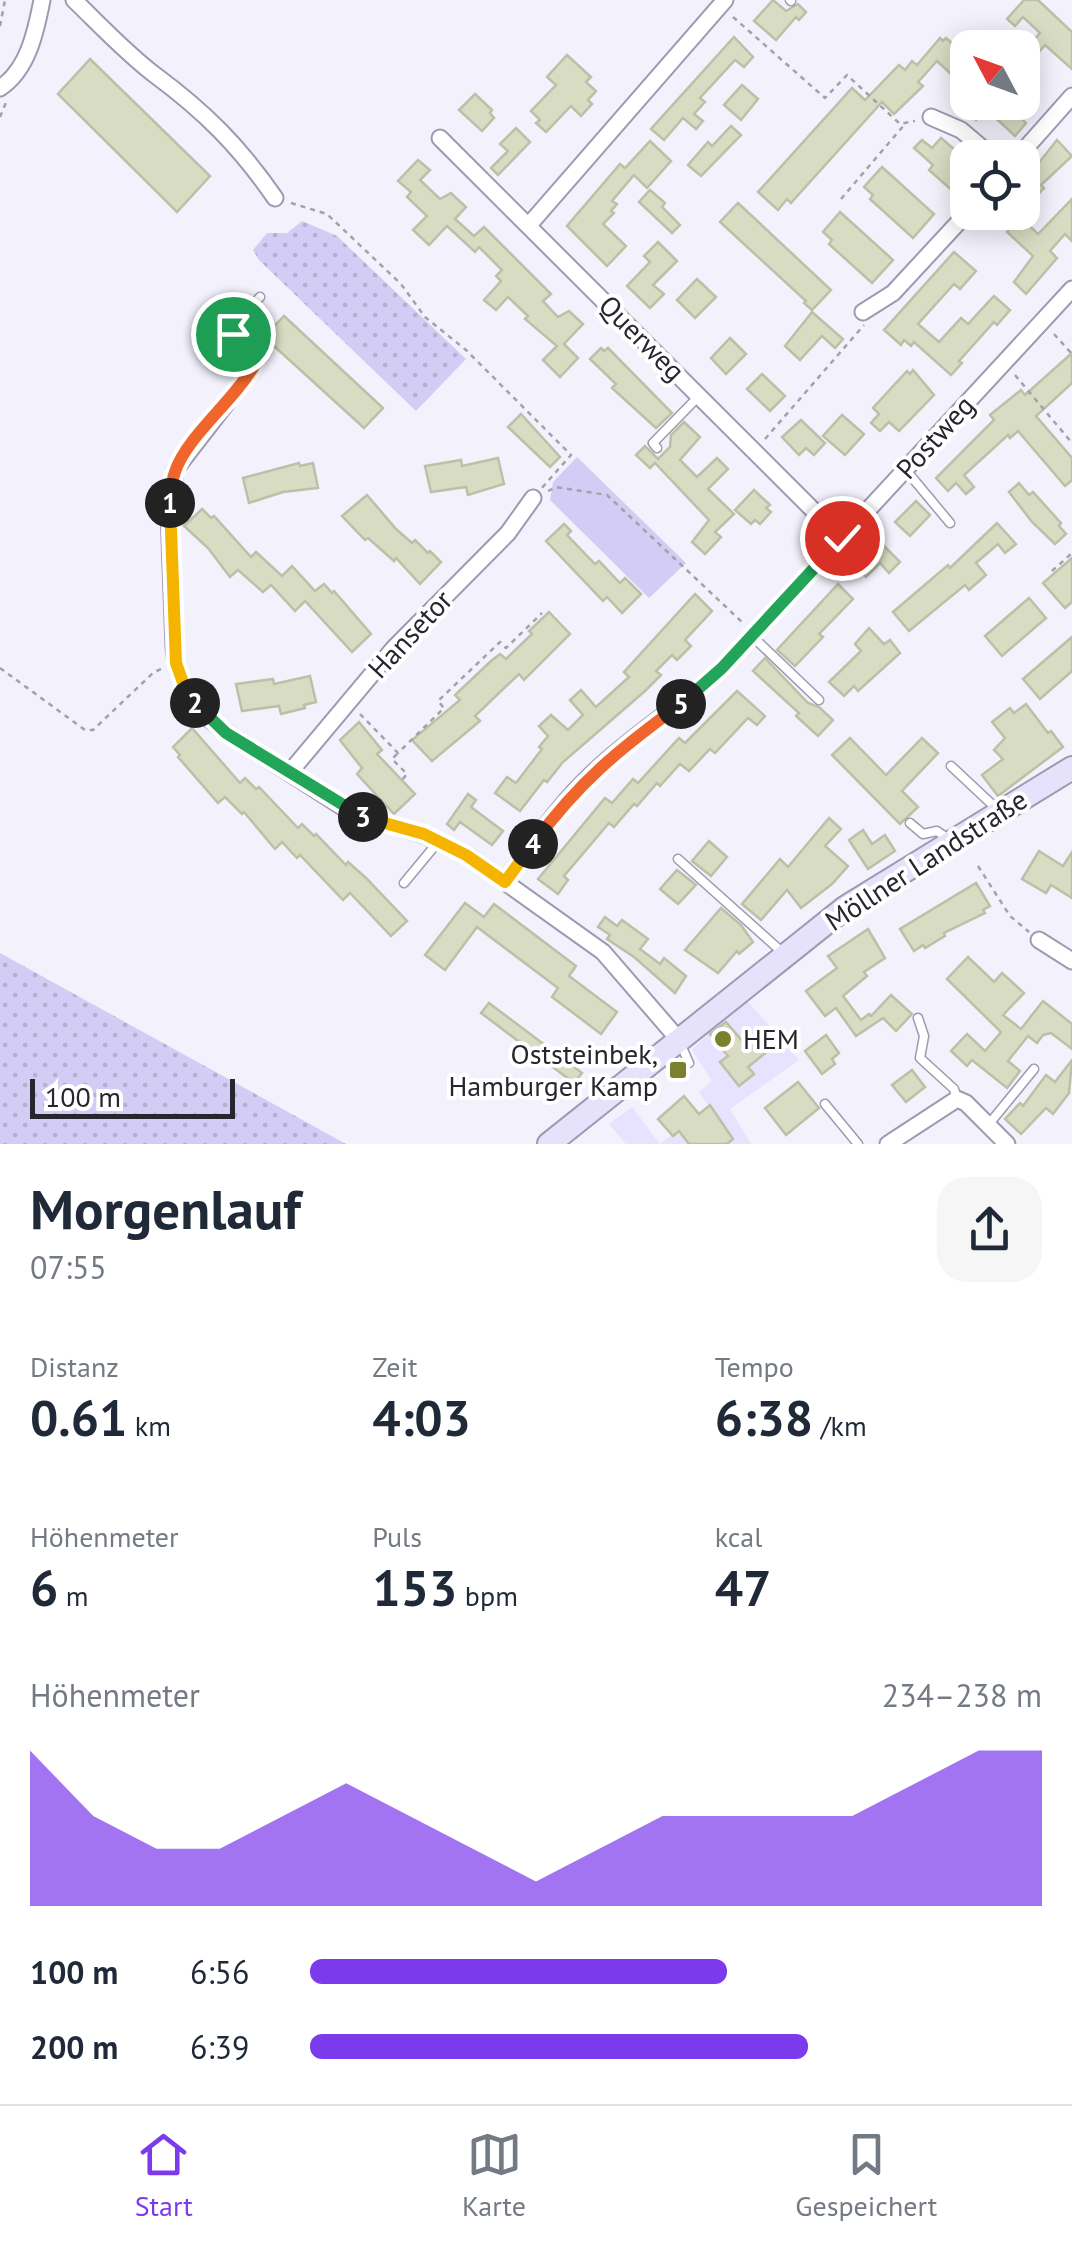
<!DOCTYPE html>
<html lang="de">
<head>
<meta charset="utf-8">
<style>
  :root { --surface:#fff; --page:#f6f6f7; --text:#1f2937; --muted:#747a83; --line:#e0e1e3; --accent:#7c3aed }
  body { margin:0; font-family:"PT Sans",sans-serif; background:var(--page); color:var(--text); height:100vh; display:flex; flex-direction:column; font-size:38px; white-space:nowrap }
  * { box-sizing:border-box; margin:0 }
  p { font-size:32px; color:var(--muted) }
  .icon { flex:none; width:55px; height:55px; fill:none; stroke:currentColor; stroke-width:2; stroke-linecap:round; stroke-linejoin:round }
  .map { position:relative; height:1144px; overflow:hidden }
  .side { display:flex; flex-direction:column; background:var(--surface); flex:1 }
  .side>* { flex:none }
  .needle { width:65px; rotate:311deg }
  .controls { position:absolute; left:950px; top:30px; display:grid; gap:20px }
  .controls a { display:grid; place-items:center; width:90px; height:90px; border-radius:20px; background:var(--surface); box-shadow:0 5px 25px #0003; font-size:50px }
  .scale { position:absolute; left:30px; bottom:25px; width:205px; box-sizing:border-box; padding-left:10px; border:5px solid #27252e; border-top:0; font-size:28px; line-height:35px; white-space:nowrap; color:#27252e; -webkit-text-stroke:8px #fff; paint-order:stroke }
  .pin { position:absolute; display:grid; place-items:center; width:85px; height:85px; color:#fff; margin:-42px; border:5px solid #fff; border-radius:50%; box-shadow:0 2px 10px #0007 }
  .km { position:absolute; width:50px; height:50px; margin:-25px; border-radius:50%; background:#222; color:#fff; font-size:28px; line-height:50px; text-align:center }
  .round { display:grid; place-items:center; flex:none; width:105px; height:105px; border-radius:30px; background:var(--page) }
  .summary { display:flex; align-items:center; justify-content:space-between; height:170px; padding:0 30px }
  h1 { font-size:55px; font-weight:700; line-height:75px }
  .figures { display:grid; grid-template-columns:repeat(3,1fr); gap:15px; height:170px; padding:10px 30px }
  .figures div { display:grid; align-content:center }
  .figures b { font-size:50px; font-weight:700 }
  .figures small { font-size:28px; font-weight:400 }
  .figures p { font-size:28px }
  .chart { height:280px; padding:20px 30px }
  .chart p { display:flex; justify-content:space-between }
  .chart svg { width:100%; height:180px; margin-top:10px; fill:var(--accent); opacity:.7 }
  ul { padding:0 30px; list-style:none; font-size:32px }
  li { display:grid; grid-template-columns:160px 120px 1fr; align-items:center; height:75px }
  li i { height:25px; border-radius:12px; background:var(--accent) }
  .menu { display:flex; justify-content:space-around; align-items:center; height:140px; border-top:2px solid var(--line); background:var(--surface); font-size:28px; color:var(--muted) }
  .menu a { display:grid; justify-items:center; gap:5px }
  .menu .on { color:var(--accent) }
  .map>svg:first-child { display:block }
</style>
</head>
<body>
<div class="map">
<svg width="1072" height="1144" viewBox="0 0 1072 1144">
  <defs>
    <pattern id="grass-dots" width="8" height="8" patternUnits="userSpaceOnUse" patternTransform="scale(2.5)"><rect width="8" height="8" fill="#d3ccf5"/><path d="M2 2h.1M6 6h.1" fill="none" stroke="#b5afd2" stroke-width="1.8" stroke-linecap="round"/></pattern>
  </defs>
  <rect width="100%" height="100%" fill="#f3f1fc"/>
  <polygon fill="#e7e2fd" points="744,997 799,1060 730,1109 751,1144 626,1144 609,1124 632,1107 660,1144 709,1106 699,1092 712,1081 692,1050"/>
  <g fill="url(#grass-dots)">
    <polygon points="302,221 337,236 466,359 416,411 259,260 253,250 267,233 287,233"/>
    <polygon points="0,953 346,1144 0,1144"/>
  </g>
  <polygon fill="#d3ccf5" points="577,457 686,563 649,598 550,500 553,482"/>
  <g fill="#d8dcc2" stroke="#bcc0a7" stroke-width="2.5">
    <polygon points="773,0 786,11 798,4 806,12 799,20 796,17 776,40 754,21"/>
    <polygon points="1024,0 1038,0 1072,32 1072,69 1045,45 1039,52 1030,44 1040,33 1023,17 1015,26 1007,19"/>
    <polygon points="734,37 753,57 744,67 735,60 700,98 705,102 694,114 703,121 696,129 683,118 664,140 651,129"/>
    <polygon points="940,38 943,41 946,38 968,57 953,76 937,61 918,82 923,86 894,114 882,102 791,203 787,199 778,210 758,192 852,88 865,100 899,65 905,70 912,61 917,65"/>
    <polygon points="567,55 591,77 586,82 596,91 588,100 592,104 581,116 571,106 546,132 536,123 540,120 531,111 556,85 547,77"/>
    <polygon points="90,59 210,176 177,212 58,94"/>
    <polygon points="742,85 758,99 741,120 724,105"/>
    <polygon points="475,94 492,110 490,113 494,118 482,131 459,110"/>
    <polygon points="957,102 1035,102 1021,118 1026,123 1015,136 986,109 976,120"/>
    <polygon points="731,126 741,135 701,176 688,165 708,142 712,146"/>
    <polygon points="516,128 530,142 498,175 491,168 508,151 500,144"/>
    <polygon points="941,138 968,161 968,178 955,193 929,170 933,165 914,148 922,140 932,148"/>
    <polygon points="1057,140 1072,156 1041,185 1044,188 1030,203 1022,196 1022,168 1030,174"/>
    <polygon points="650,141 671,161 647,188 634,175 612,201 617,204 611,211 614,213 603,224 626,246 607,266 567,226 620,164 625,168"/>
    <polygon points="418,160 430,170 420,180 440,199 451,193 466,207 455,219 474,236 484,227 551,294 543,301 558,317 569,311 583,324 564,344 578,358 560,377 543,360 557,346 525,319 528,316 508,297 496,310 484,300 501,281 496,276 502,270 479,247 475,252 447,226 429,245 413,230 427,216 407,197 411,192 398,181"/>
    <polygon points="882,167 934,214 913,238 870,199 873,195 864,187"/>
    <polygon points="650,190 665,203 662,207 680,225 672,233 639,202"/>
    <polygon points="1072,199 1072,241 1065,234 1050,251 1057,258 1026,294 1014,282 1033,256 1007,232 1020,217 1038,234"/>
    <polygon points="738,203 831,290 812,310 804,303 806,301 720,222"/>
    <polygon points="840,212 893,260 872,283 829,244 832,240 823,232"/>
    <polygon points="658,242 677,261 653,285 664,294 650,308 627,286 650,262 644,256"/>
    <polygon points="954,252 976,271 960,289 954,284 918,324 939,342 961,318 968,324 994,296 1010,310 997,325 994,322 959,361 962,363 951,375 914,342 911,346 904,340 901,345 884,330"/>
    <polygon points="697,279 716,297 695,318 677,300"/>
    <polygon points="812,312 843,339 835,348 822,336 800,360 785,346"/>
    <polygon points="284,316 383,408 364,428 264,337"/>
    <polygon points="730,338 746,354 726,374 711,358"/>
    <polygon points="601,348 604,351 608,348 672,413 656,428 612,388 616,384 590,359"/>
    <polygon points="1072,353 1072,383 1036,416 1072,458 1072,480 1065,486 1018,431 1010,438 1008,435 964,475 974,487 966,494 956,483 948,491 936,478 994,420 990,415 1021,390 1025,395"/>
    <polygon points="913,370 934,395 899,431 889,422 880,431 871,423 879,414 873,408 907,371 910,374"/>
    <polygon points="762,374 785,396 770,411 747,389"/>
    <polygon points="521,414 560,457 550,467 508,427"/>
    <polygon points="842,415 864,434 845,455 823,436"/>
    <polygon points="801,420 825,443 814,455 806,448 799,455 782,437"/>
    <polygon points="684,422 700,437 680,460 697,477 717,458 728,469 708,489 734,514 715,532 721,537 705,554 692,542 709,520 655,463 650,468 636,455 645,446 658,459 670,447 671,435"/>
    <polygon points="498,458 504,484 468,495 466,487 431,492 425,466 461,460 462,466"/>
    <polygon points="299,463 300,466 313,463 318,488 283,492 249,503 243,478"/>
    <polygon points="1019,483 1029,495 1033,492 1061,523 1059,526 1066,534 1055,544 1032,522 1009,492"/>
    <polygon points="754,490 770,505 766,508 771,512 760,524 755,520 751,524 735,510"/>
    <polygon points="367,495 396,529 412,543 415,540 428,553 430,551 441,562 420,584 396,558 394,561 368,538 365,540 342,516"/>
    <polygon points="916,501 930,515 910,536 895,522"/>
    <polygon points="202,509 211,518 214,516 251,557 256,552 282,576 292,566 315,591 324,584 332,593 334,591 371,634 352,652 305,601 295,611 271,585 263,592 238,570 230,577 208,548 184,526"/>
    <polygon points="997,523 1016,544 1005,553 998,544 976,563 986,575 969,590 965,585 909,631 893,612 948,565 950,568"/>
    <polygon points="564,524 571,531 567,535 595,564 599,561 620,583 625,578 641,594 622,613 607,597 603,601 546,541"/>
    <polygon points="880,542 900,562 889,573 880,563 866,577 855,565"/>
    <polygon points="1072,558 1072,602 1065,608 1043,583"/>
    <polygon points="838,584 853,599 819,634 823,637 795,666 777,650"/>
    <polygon points="695,594 712,611 685,640 691,646 677,660 672,655 656,671 661,675 645,691 563,762 547,782 544,780 520,811 495,793 507,777 516,783 542,749 539,747 548,736 539,726 551,715 568,730 583,715 570,700 581,690 596,707 629,677 624,672"/>
    <polygon points="1029,598 1046,618 1002,656 985,636"/>
    <polygon points="549,612 570,634 524,680 519,674 475,716 480,721 432,761 412,740 460,700 455,695 491,661 500,654 506,659 532,634 529,631"/>
    <polygon points="869,628 884,644 890,640 900,653 858,691 854,686 844,696 829,682 861,651 855,644"/>
    <polygon points="1072,637 1072,671 1040,699 1023,679"/>
    <polygon points="765,658 808,703 819,707 833,720 818,736 796,716 799,713 753,671"/>
    <polygon points="310,676 316,702 304,705 305,708 281,714 279,706 242,711 236,684 273,679 274,684"/>
    <polygon points="737,691 765,716 757,725 748,718 715,753 710,749 689,771 680,764 660,786 657,783 637,806 634,804 614,827 609,823 564,876 568,880 558,894 538,879 605,798 612,803 633,779 638,783 679,738 685,743"/>
    <polygon points="1026,704 1048,733 1051,731 1063,747 998,796 982,775 1003,759 994,750 1005,738 992,722 1010,708 1014,713"/>
    <polygon points="359,722 382,750 377,754 415,794 394,814 357,774 362,768 340,740"/>
    <polygon points="192,728 240,783 245,778 256,789 259,787 298,828 302,824 314,836 316,834 346,865 348,862 366,878 407,921 391,936 350,893 343,900 300,855 297,858 282,842 275,849 244,812 242,814 225,797 218,803 178,757 180,755 173,747"/>
    <polygon points="850,738 886,775 922,738 938,753 902,791 918,807 900,824 832,755"/>
    <polygon points="468,794 476,800 471,807 503,831 492,845 460,822 454,830 447,824"/>
    <polygon points="829,818 841,829 825,846 848,866 832,884 801,908 787,890 761,920 742,904 780,859 788,867"/>
    <polygon points="863,830 872,844 885,835 895,851 868,869 849,840"/>
    <polygon points="709,841 727,857 711,876 692,861"/>
    <polygon points="1039,851 1063,866 1072,852 1072,898 1051,885 1046,893 1022,879"/>
    <polygon points="677,870 696,885 678,904 660,889"/>
    <polygon points="976,883 990,906 983,910 985,913 944,933 945,936 925,948 923,945 914,951 900,929"/>
    <polygon points="465,903 484,917 494,904 576,966 569,976 617,1012 601,1034 552,997 558,988 477,927 445,970 425,955"/>
    <polygon points="721,908 741,925 753,942 739,954 737,951 718,973 685,950"/>
    <polygon points="605,917 617,926 622,920 648,939 640,949 660,964 664,958 686,976 675,993 634,957 607,939 610,935 598,927"/>
    <polygon points="868,929 885,958 864,972 867,976 843,996 861,1020 869,1014 871,1016 891,995 912,1014 896,1031 883,1018 856,1036 836,1008 825,1016 806,991 837,968 828,956"/>
    <polygon points="968,957 994,982 1002,973 1024,993 1003,1015 1021,1029 1043,1001 1072,1024 1072,1049 1051,1033 1043,1035 1037,1043 1028,1036 1008,1061 1020,1071 1007,1088 972,1060 967,1066 951,1051 967,1034 985,1051 1001,1032 947,979"/>
    <polygon points="489,1003 582,1073 574,1083 481,1013"/>
    <polygon points="726,1022 744,1043 761,1029 774,1046 748,1067 754,1074 739,1086 720,1062 728,1056 710,1034"/>
    <polygon points="826,1035 839,1053 832,1059 835,1064 822,1074 805,1051"/>
    <polygon points="1072,1060 1069,1093 1053,1114 1046,1108 1021,1134 1005,1119 1020,1103 1023,1106 1046,1075 1055,1082"/>
    <polygon points="912,1070 925,1087 906,1102 892,1085"/>
    <polygon points="798,1082 819,1108 786,1135 765,1108"/>
    <polygon points="684,1096 699,1114 710,1105 733,1139 727,1144 689,1144 679,1131 673,1136 658,1119"/>
  </g>
  <g fill="none" stroke-linecap="round" stroke-linejoin="round">
    <g stroke="#9d9ab1" stroke-width="11">
      <g id="lane">
        <polyline points="790,0 791,1"/>
        <path d="M226,404L255,364C251,349 235,342 231,328L260,297"/>
        <polyline points="657,448 653,443 699,396"/>
        <polyline points="905,469 950,523"/>
        <polyline points="752,636 819,700"/>
        <polyline points="951,766 998,810"/>
        <polyline points="910,823 923,834 937,831 950,840"/>
        <polyline points="678,859 782,952"/>
        <polyline points="404,883 438,842"/>
        <polyline points="918,1018 924,1036 920,1058 954,1089 957,1099"/>
        <polyline points="681,1045 689,1063"/>
        <polyline points="825,1104 858,1144"/>
        <polyline points="989,1124 1034,1069"/>
      </g>
    </g>
    <g stroke="#9d9ab1" stroke-width="19">
      <g id="street">
        <path d="M74,0C100,25 126,53 155,75C205,112 240,147 275,198"/>
        <path d="M0,88C28,70 36,31 42,0"/>
        <polyline points="931,117 961,130 994,158"/>
        <polyline points="440,138 842,539"/>
        <polyline points="1017,158 1072,96"/>
        <polyline points="529,225 725,0"/>
        <polyline points="863,312 893,293 968,212"/>
        <polyline points="226,404 175,470 169,513 174,647 176,663 186,691 202,713 227,733 352,813 424,835 467,855 603,952 679,1040"/>
        <polyline points="290,772 393,649 508,533 533,498"/>
        <path d="M505,881C533,844 559,804 594,772C634,734 682,705 722,668L1072,289"/>
        <polyline points="1039,940 1072,961"/>
        <polyline points="888,1144 957,1099 966,1103 1007,1144"/>
      </g>
    </g>
    <g stroke="#9d9ab1" stroke-width="26">
      <polyline id="secondary" points="549,1144 846,907 1072,768"/>
    </g>
    <g stroke="#a3a1ab" stroke-width="2.5" stroke-dasharray="5 5" stroke-linecap="butt">
      <polyline points="733,17 825,98 847,75 900,124 915,121"/>
      <polyline points="0,26 5,0"/>
      <polyline points="0,117 7,100"/>
      <polyline points="841,199 905,124"/>
      <polyline points="291,203 327,214 401,284 425,317 466,350 571,455 541,489"/>
      <polyline points="1054,334 1072,354"/>
      <polyline points="1015,375 1072,443"/>
      <polyline points="765,439 864,325"/>
      <polyline points="548,491 556,487 607,495 743,623"/>
      <polyline points="1052,571 1072,553"/>
      <polyline points="0,668 85,730 93,730 154,672 164,668"/>
      <polyline points="360,714 398,753 444,708 438,701 500,642 506,648 542,613"/>
      <polyline points="397,754 392,759 407,774 402,780"/>
      <polyline points="978,866 1010,916 1029,932"/>
    </g>
    <use href="#lane" stroke="#fff" stroke-width="8"/>
    <use href="#street" stroke="#fff" stroke-width="15"/>
    <use href="#secondary" stroke="#e7e2fb" stroke-width="22"/>
  </g>
  <g fill="none" stroke-linecap="round" stroke-linejoin="round">
    <g stroke="#fff" stroke-width="20">
      <path id="split-1" d="M170,503C171,494 171,482 175,472C186,437 235,400 255,364L253,357L233,334"/>
    </g>
    <g stroke="#fff" stroke-width="20">
      <polyline id="split-2" points="170,503 176,663 186,691 195,703"/>
    </g>
    <g stroke="#fff" stroke-width="20">
      <polyline id="split-3" points="195,703 226,733 363,817"/>
    </g>
    <g stroke="#fff" stroke-width="20">
      <polyline id="split-4" points="363,817 424,834 466,855 505,882 533,844"/>
    </g>
    <g stroke="#fff" stroke-width="20">
      <path id="split-5" d="M533,844C580,781 618,750 681,704"/>
    </g>
    <g stroke="#fff" stroke-width="20">
      <polyline id="split-6" points="681,704 722,668 842,538"/>
    </g>
    <use href="#split-1" stroke="#f0652b" stroke-width="12"/>
    <use href="#split-2" stroke="#f5b400" stroke-width="12"/>
    <use href="#split-3" stroke="#22a559" stroke-width="12"/>
    <use href="#split-4" stroke="#f5b400" stroke-width="12"/>
    <use href="#split-5" stroke="#f0652b" stroke-width="12"/>
    <use href="#split-6" stroke="#22a559" stroke-width="12"/>
  </g>
  <g fill="#7a812c" stroke="#fff" stroke-width="4">
    <circle cx="723" cy="1039" r="10"/>
    <rect x="668" y="1060" width="20" height="20" rx="5"/>
  </g>
  <g text-anchor="middle" stroke-width="8" stroke-linejoin="round" paint-order="stroke">
    <g font-size="28" fill="#27252e" stroke="#fff">
      <text transform="translate(642 338) rotate(45)" y="10">Querweg</text>
      <text transform="translate(935 437) rotate(-48)" y="10">Postweg</text>
      <text transform="translate(410 634) rotate(-47)" y="10">Hansetor</text>
      <text transform="translate(926 860) rotate(-33)" y="10">Möllner Landstraße</text>
    </g>
    <g font-size="28" fill="#27252e" stroke="#fff" text-anchor="start">
      <text x="743" y="1049">HEM</text>
      <text x="658" y="1064" text-anchor="end">Oststeinbek,<tspan x="658" dy="32">Hamburger Kamp</tspan></text>
    </g>
  </g>
</svg>
<div class="controls">
<a><svg class="needle" viewBox="-14 -14 28 28"><path d="M0-13l5 13h-10z" fill="#e53935"/><path d="M0 13l5-13h-10z" fill="#747a83"/></svg></a>
<a><svg class="icon" aria-label="locate" viewBox="0 0 24 24"><circle cx="12" cy="12" r="6"/><path d="M12 2v4M12 18v4M2 12h4M18 12h4"/></svg></a>
</div>
<div class="scale">100 m</div>
<div class="pin" style="left:233px;top:334px;background:#1e9e55"><svg class="icon" aria-label="arrive" viewBox="0 0 24 24"><path d="M6 21V4h12l-3 4 3 4H6"/></svg></div>
<div class="pin" style="left:842px;top:538px;background:#d93025"><svg class="icon" aria-label="check" viewBox="0 0 24 24"><path d="M5 12l5 5 9-10"/></svg></div>
<b class="km" style="left:170px;top:503px">1</b>
<b class="km" style="left:195px;top:703px">2</b>
<b class="km" style="left:363px;top:817px">3</b>
<b class="km" style="left:533px;top:844px">4</b>
<b class="km" style="left:681px;top:704px">5</b>
</div>
<section class="side">
<div class="summary"><div><h1>Morgenlauf</h1><p>07:55</p></div><a class="round"><svg class="icon" aria-label="share" viewBox="0 0 24 24"><path d="M12 15V3M7 8l5-5 5 5M5 13v7h14v-7"/></svg></a></div>
<div class="figures">
<div><p>Distanz</p><b>0.61<small> km</small></b></div>
<div><p>Zeit</p><b>4:03</b></div>
<div><p>Tempo</p><b>6:38<small> /km</small></b></div>
</div>
<div class="figures">
<div><p>Höhenmeter</p><b>6<small> m</small></b></div>
<div><p>Puls</p><b>153<small> bpm</small></b></div>
<div><p>kcal</p><b>47</b></div>
</div>
<div class="chart"><p><span>Höhenmeter</span>234–238 m</p>
<svg viewBox="0 0 160 44" preserveAspectRatio="none"><path d="M0 44V6L10 22L20 30L30 30L40 22L50 14L60 22L70 30L80 38L90 30L100 22L110 22L120 22L130 22L140 14L150 6L160 6V44z"/></svg>
</div>
<ul>
<li><b>100 m</b>6:56<i style="width:57%"></i></li>
<li><b>200 m</b>6:39<i style="width:68%"></i></li>
</ul>
</section>
<nav class="menu">
<a class="on"><svg class="icon" aria-label="home" viewBox="0 0 24 24"><path d="M3 11l9-7 9 7M6 9v11h12V9"/></svg>Start</a>
<a><svg class="icon" aria-label="map" viewBox="0 0 24 24"><path d="M3 6l6-2 6 2 6-2v14l-6 2-6-2-6 2zM9 4v14M15 6v14"/></svg>Karte</a>
<a><svg class="icon" aria-label="saved" viewBox="0 0 24 24"><path d="M7 4h10v16l-5-4-5 4z"/></svg>Gespeichert</a>
</nav>
</body>
</html>
